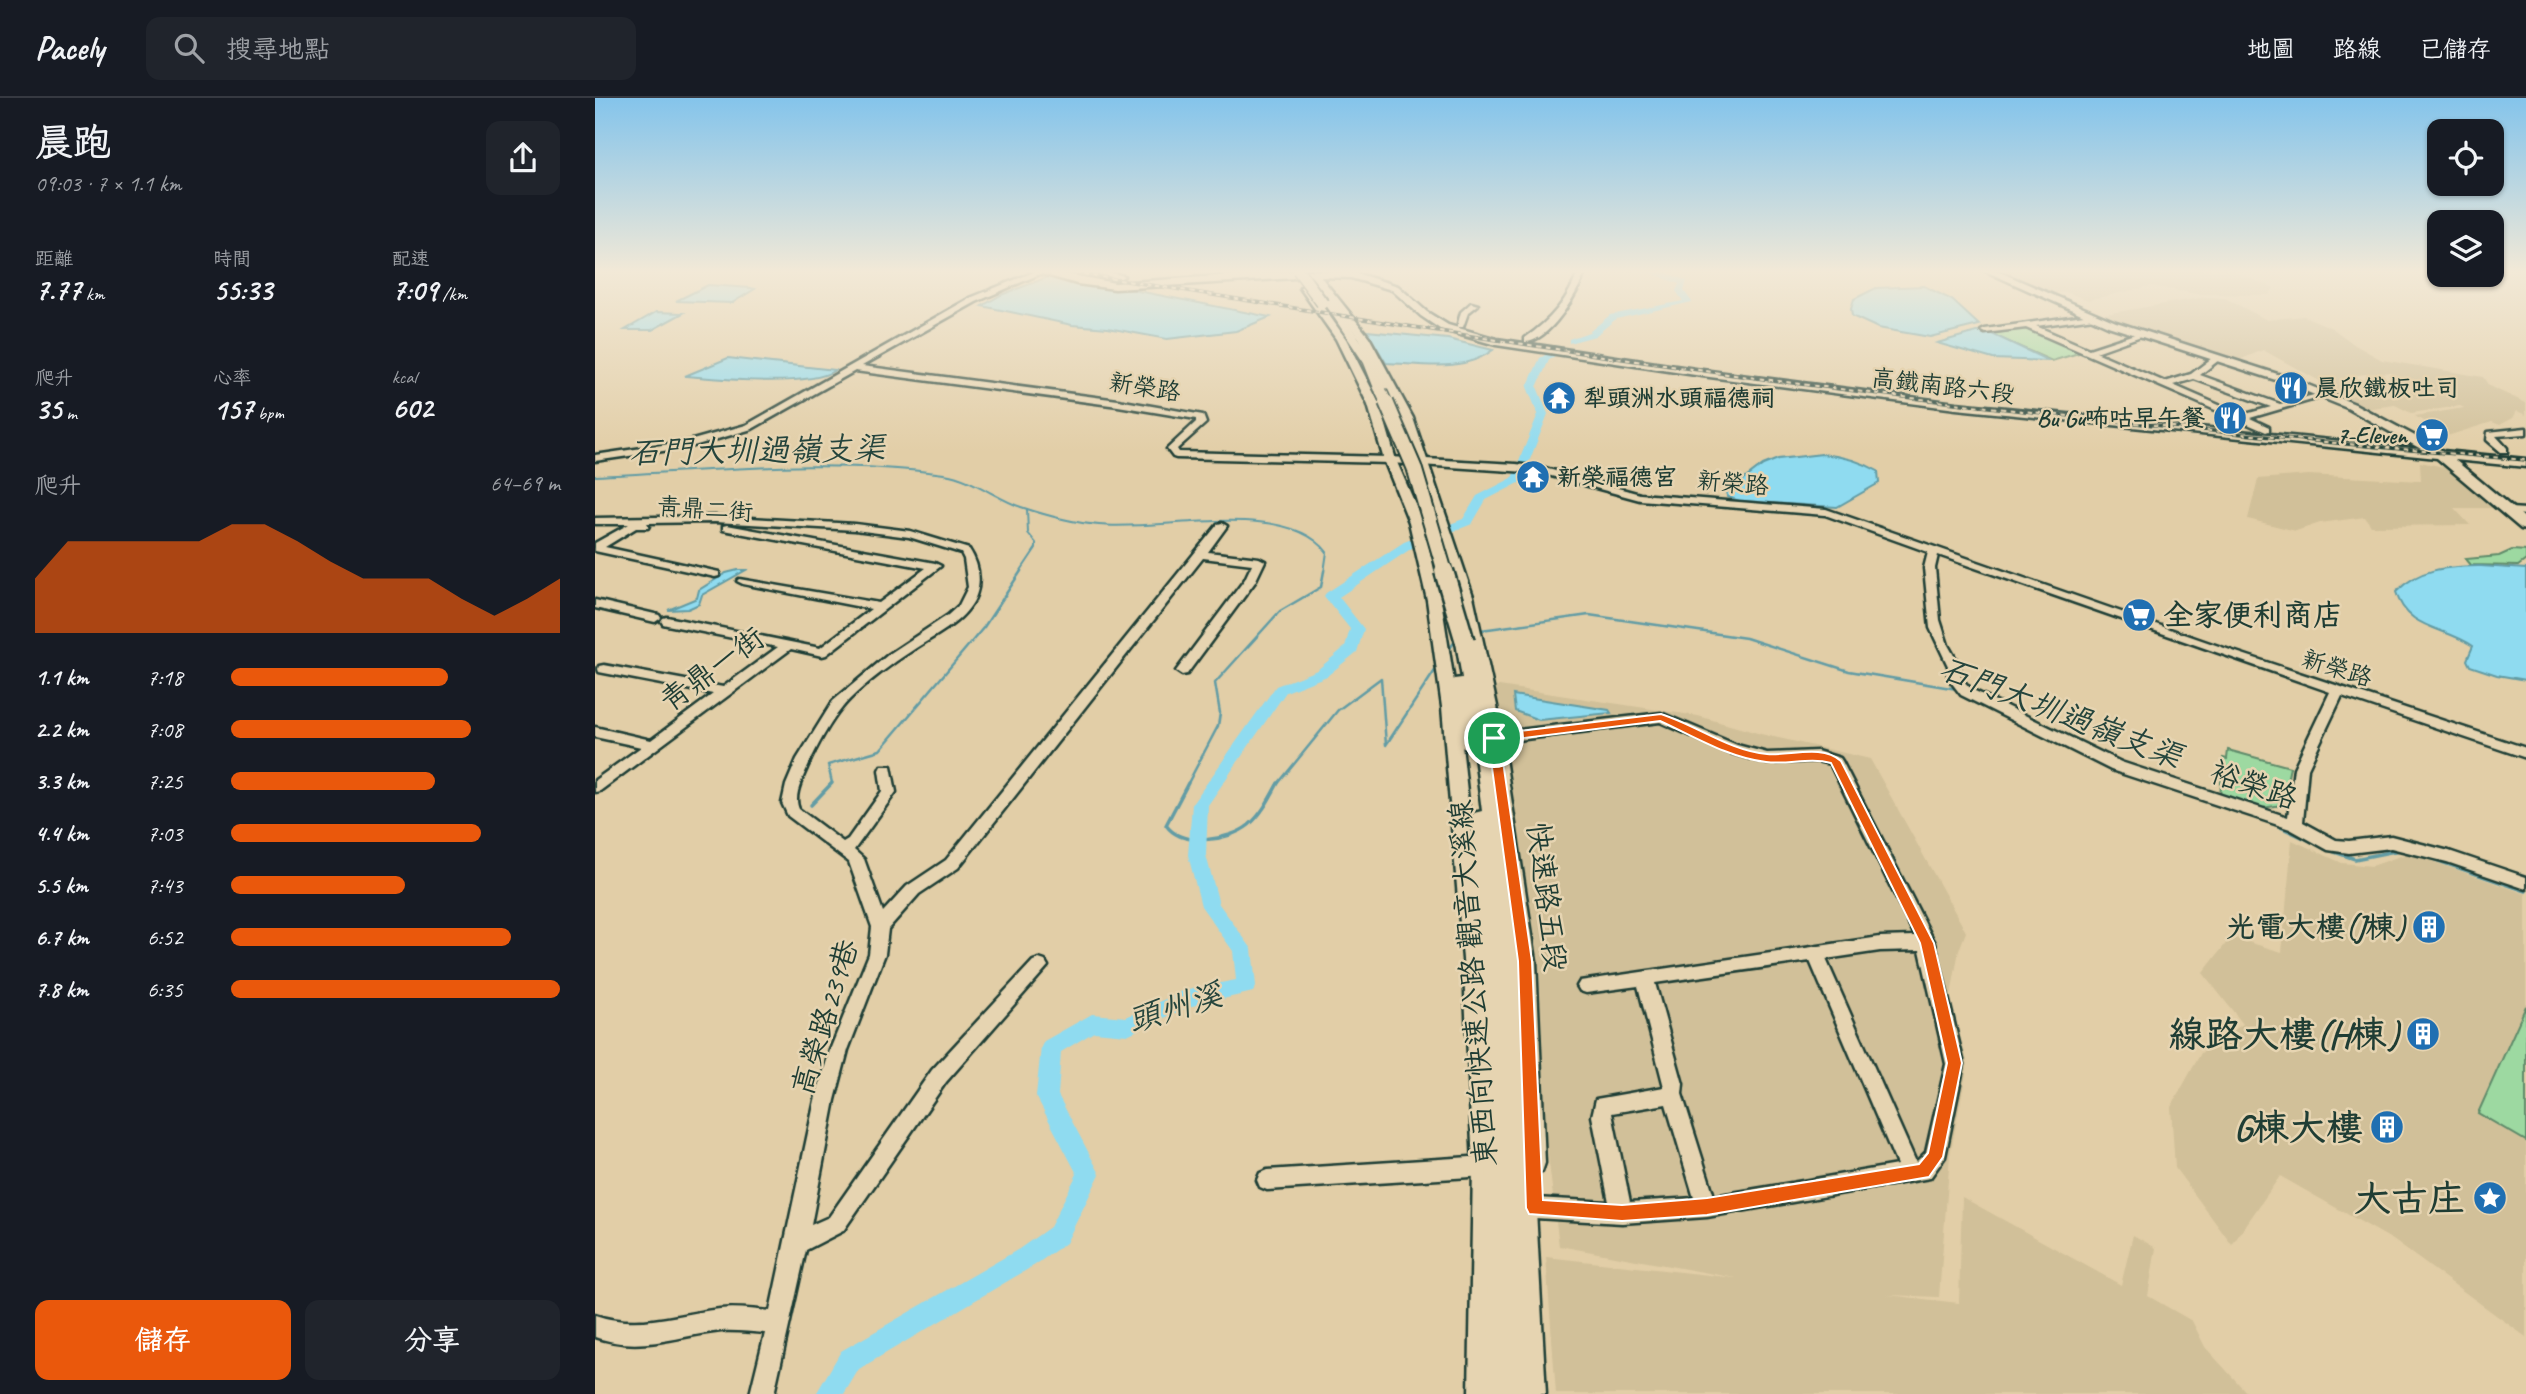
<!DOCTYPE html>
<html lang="zh-TW">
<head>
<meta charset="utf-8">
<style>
  :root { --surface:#171b24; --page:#20242c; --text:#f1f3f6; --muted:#9ea1a6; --line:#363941; --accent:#ea580c }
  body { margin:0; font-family:Caveat,"LXGW WenKai TC",sans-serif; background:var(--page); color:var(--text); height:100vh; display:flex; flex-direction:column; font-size:26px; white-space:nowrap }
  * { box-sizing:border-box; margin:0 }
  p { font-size:23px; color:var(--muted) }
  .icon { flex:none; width:38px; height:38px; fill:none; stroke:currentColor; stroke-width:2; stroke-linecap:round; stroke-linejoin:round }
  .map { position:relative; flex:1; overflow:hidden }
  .details { display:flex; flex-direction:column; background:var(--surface); width:595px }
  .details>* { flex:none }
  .controls { position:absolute; left:1832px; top:21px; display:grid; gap:14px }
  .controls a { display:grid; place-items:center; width:77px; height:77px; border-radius:14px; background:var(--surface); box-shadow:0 2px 5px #0004; font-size:35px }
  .pin { position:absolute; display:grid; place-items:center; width:60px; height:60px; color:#fff; margin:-30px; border:4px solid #fff; border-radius:50%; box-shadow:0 2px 7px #0007 }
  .round { display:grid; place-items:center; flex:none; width:74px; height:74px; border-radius:14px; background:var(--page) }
  .summary { display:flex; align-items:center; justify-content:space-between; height:119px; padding:0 35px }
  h1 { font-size:38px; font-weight:700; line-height:52px }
  .metrics { display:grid; grid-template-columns:repeat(3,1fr); gap:10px; height:119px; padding:7px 35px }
  .metrics div { display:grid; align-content:center }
  .metrics b { font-size:30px; font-weight:700 }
  .metrics small { font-size:19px; font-weight:400 }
  .metrics p { font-size:19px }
  .chart { height:196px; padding:14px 35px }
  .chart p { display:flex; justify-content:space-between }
  .chart svg { width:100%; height:126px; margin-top:7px; fill:var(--accent); opacity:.7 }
  .action { display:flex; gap:14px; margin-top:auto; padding:14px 35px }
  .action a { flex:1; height:80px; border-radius:14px; background:var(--accent); color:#fff; font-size:28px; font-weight:700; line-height:80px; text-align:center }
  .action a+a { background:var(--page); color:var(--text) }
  ul { padding:0 35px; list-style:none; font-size:23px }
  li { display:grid; grid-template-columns:112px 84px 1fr; align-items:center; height:52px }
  li i { height:18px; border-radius:9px; background:var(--accent) }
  header { display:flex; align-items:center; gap:42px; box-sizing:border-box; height:98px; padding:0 35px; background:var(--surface); border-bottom:2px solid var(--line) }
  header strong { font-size:33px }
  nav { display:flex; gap:38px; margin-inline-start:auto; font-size:24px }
  .search { width:490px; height:63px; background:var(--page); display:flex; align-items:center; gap:18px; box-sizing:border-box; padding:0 24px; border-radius:14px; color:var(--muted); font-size:26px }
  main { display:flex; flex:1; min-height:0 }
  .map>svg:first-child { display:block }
</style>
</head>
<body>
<header>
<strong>Pacely</strong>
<div class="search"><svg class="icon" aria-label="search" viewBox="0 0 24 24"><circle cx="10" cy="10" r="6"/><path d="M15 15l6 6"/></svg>搜尋地點</div>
<nav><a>地圖</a><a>路線</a><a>已儲存</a></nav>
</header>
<main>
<section class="details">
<div class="summary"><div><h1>晨跑</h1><p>09:03 · 7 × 1.1 km</p></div><a class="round"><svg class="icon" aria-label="share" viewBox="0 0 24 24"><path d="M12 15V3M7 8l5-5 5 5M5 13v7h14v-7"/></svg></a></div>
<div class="metrics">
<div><p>距離</p><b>7.77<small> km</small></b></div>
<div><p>時間</p><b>55:33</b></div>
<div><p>配速</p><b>7:09<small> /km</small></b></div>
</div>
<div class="metrics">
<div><p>爬升</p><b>35<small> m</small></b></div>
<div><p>心率</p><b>157<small> bpm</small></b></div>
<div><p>kcal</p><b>602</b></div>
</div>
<div class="chart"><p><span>爬升</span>64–69 m</p>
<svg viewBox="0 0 160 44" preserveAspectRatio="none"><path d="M0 44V25L10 12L20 12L30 12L40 12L50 12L60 6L70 6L80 12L90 19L100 25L110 25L120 25L130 32L140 38L150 32L160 25V44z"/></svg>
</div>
<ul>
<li><b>1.1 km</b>7:18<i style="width:66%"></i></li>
<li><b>2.2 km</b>7:08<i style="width:73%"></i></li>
<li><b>3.3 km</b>7:25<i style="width:62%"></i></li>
<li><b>4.4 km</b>7:03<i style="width:76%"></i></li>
<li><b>5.5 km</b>7:43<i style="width:53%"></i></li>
<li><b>6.7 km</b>6:52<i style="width:85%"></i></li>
<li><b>7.8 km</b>6:35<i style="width:100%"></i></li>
</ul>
<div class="action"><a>儲存</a><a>分享</a></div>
</section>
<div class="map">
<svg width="1931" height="1296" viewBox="0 0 1931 1296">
  <rect width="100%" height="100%" fill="#e2cea7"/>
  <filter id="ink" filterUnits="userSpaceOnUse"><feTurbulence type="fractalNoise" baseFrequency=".0143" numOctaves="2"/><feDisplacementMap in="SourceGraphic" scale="14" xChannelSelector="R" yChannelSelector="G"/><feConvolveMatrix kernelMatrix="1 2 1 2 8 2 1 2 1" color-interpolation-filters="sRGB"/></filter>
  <g filter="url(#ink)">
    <g fill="#d1c099">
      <polygon points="1403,172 1634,172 1679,190 1674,197 1602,196 1556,188 1493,202 1471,194 1458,196"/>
      <polygon points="1611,199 1630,200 1672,222 1709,218 1737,230 1760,247 1787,262 1888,279 1894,288 1931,305 1931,317 1922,313 1918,320 1905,327 1897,324 1852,338 1820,318 1869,310 1865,308 1816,315 1800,307 1770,311 1748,301 1773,291 1792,298 1826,290 1795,274 1751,278 1763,287 1743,293 1668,252 1642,263 1504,217"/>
      <polygon points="1825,364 1849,369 1903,410 1859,410 1875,427 1776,428 1770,419 1725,425 1701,433 1653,421 1663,381 1713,377 1826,383"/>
      <polygon points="904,588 1103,618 1166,636 1275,661 1371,834 1364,852 1355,903 1373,966 1355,1057 1344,1199 1293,1197 1364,1205 1367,1099 1526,1187 1538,1137 1561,1150 1553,1198 1597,1223 1610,1249 1653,1296 961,1296 951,1159 1141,1180 964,1148 897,592"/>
      <polygon points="1697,742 1747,765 1777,768 1814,755 1931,796 1931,1239 1798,1142 1685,1078 1637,1147 1580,1070 1576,1009 1606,955 1648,926 1608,875 1636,839 1687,854"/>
    </g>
    <g fill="#9dd9a1" stroke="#5e8b6a" stroke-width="2">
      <polygon points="1431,230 1435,231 1487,254 1457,263 1396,236"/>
      <polygon points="1917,452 1931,453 1931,462 1923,468 1876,467 1871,461 1904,458"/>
      <polygon points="1633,652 1695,669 1687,707 1667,710 1625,699 1628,660 1632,661"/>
      <polygon points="1931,908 1931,1043 1883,1015"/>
    </g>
    <g fill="#8fdbf0" stroke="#629ca5" stroke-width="2">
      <polygon points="453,179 499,189 538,192 675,219 641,233 572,241 513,230 477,227 387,208 406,197"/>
      <polygon points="113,187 156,190 160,191 137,205 81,203"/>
      <polygon points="1329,188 1357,202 1384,227 1335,239 1283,230 1257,218 1256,211 1259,201 1281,190"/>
      <polygon points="61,214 88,215 57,232 30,232"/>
      <path d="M772,233L853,241L898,252C868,275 827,266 791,265Z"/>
      <polygon points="1385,233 1393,234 1454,263 1398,261 1342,245"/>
      <path d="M133,260L240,272C216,290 122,281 90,278Z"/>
      <path d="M1227,356C1248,358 1265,363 1283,373L1284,385L1242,409L1144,403L1133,399L1131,395L1168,367L1183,361Z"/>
      <path d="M1886,468L1931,471V582L1902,577L1875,568L1872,562L1878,548C1849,528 1812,532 1801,494C1825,469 1854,469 1886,468Z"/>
      <polygon points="143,472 151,472 107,497 104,506 93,511 73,512 102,500 104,492 131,475"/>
      <polygon points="918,597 1014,612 1016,615 944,622 920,613"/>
    </g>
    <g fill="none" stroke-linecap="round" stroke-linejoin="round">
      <g stroke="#629ca5" stroke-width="2">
        <path d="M0,378C116,373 234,360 349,376C377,380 400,400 426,409C450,417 479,425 504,427C565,434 691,400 732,454L729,474"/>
        <polyline points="425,474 441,450 441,445 433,435 432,411"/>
      </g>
      <g stroke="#629ca5" stroke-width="2.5">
        <polyline points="886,532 994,517 1151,540 1254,573 1362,591"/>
        <polyline points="853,553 861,542"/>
        <polyline points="235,687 237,685 233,667 285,652 389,529 426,473"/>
        <polyline points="592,687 623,628 625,615 620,585 685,513 726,489 729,473"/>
        <polyline points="682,687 743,612 786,580 791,647 843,568"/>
      </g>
      <g stroke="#629ca5" stroke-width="3.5">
        <path d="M593,685L571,727C587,750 634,743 654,727C667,716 675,700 683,685"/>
        <polyline points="216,707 237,685"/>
        <polyline points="1677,725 1728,749"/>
        <polyline points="1734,752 1760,761 1805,752"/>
        <polyline points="1835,760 1931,793"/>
      </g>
      <g fill="#8fdbf0" fill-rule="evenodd">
        <polygon points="1024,172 1064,172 1092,183 1089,193 1097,204 1021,221 1000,238 974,245 974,241 994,234 1015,217 1088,203 1081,193 1084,186 1057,175"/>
        <polygon points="956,254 961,257 954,262 942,289 953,316 926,384 891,402 877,426 817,450 744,499 769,531 762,554 732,578 691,594 613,707 611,757 624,806 657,851 661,888 658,894 593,909 532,937 499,934 466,954 463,997 505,1076 471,1145 440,1167 264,1271 249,1296 221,1296 246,1253 424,1151 455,1129 482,1076 441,998 446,949 449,943 497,916 531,919 590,892 641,882 638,853 606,808 593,757 597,706 681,588 722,572 750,549 755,531 729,498 731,495 809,444 868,421 882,398 917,380 943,316 932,289 945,260"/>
      </g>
      <g stroke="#1f3d34" stroke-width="5">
        <g id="minor">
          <path d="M444,172H454L381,204L267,268L523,302L608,317L611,325L582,351L584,354L795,359L921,366L946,369L1045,396L1231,411L1638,553L1931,650V660L1747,598L1713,670L1708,724L1741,742L1754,743L1796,738L1854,753L1931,779V791L1852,764L1796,750L1754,755L1733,752L1695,731L1516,672L1366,597L1353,580V568L1335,530L1329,470L1333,454L1230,417L1045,402L945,375L795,365L581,360L578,359L572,351L601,324V321L523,308L260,273L157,331L95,349L0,363V357L94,343L151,327L375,200ZM1343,457L1735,594L1699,670L1693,719L1526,664L1376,591L1366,580L1365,568L1353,547L1345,522L1340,470Z"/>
          <path d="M984,172H991C984,193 955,244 930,244V240C956,222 973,202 984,172Z"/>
          <polygon points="876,205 883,207 873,215 868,229 862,229 866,214"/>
          <path d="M1496,216L1500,218L1499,220L1441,228L1494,251L1549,233V237L1501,254L1570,284L1596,276L1621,257L1624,258V262L1605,277L1685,306L1730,294L1734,297L1655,320L1674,329V333L1671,334L1431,230L1390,235L1386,233L1390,231ZM1599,281L1676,309L1647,317L1578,287Z"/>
          <polygon points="1931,330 1931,336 1901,338 1912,350 1912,354 1906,354 1892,342 1893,334"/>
          <polygon points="1914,410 1931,411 1931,417 1910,415 1910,411"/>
          <path d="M120,418L260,426L315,433L374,451C386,469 388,492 374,510C361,528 336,540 318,552C299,564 261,592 247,610C234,626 221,650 212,670C207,682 198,698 204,711L248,744L253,741L287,693L284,672L286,668H296L301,694L259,752L269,761L288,814L312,788L351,762L623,426L627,425L632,428L613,454L664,460L670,463L660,484L592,576L587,577L581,573L650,481L657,466L608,460L363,770L324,796L293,831L290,856L253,952L240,1002L216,1127L234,1119L337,972L438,863L444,861L450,863L453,868L351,984L248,1133L211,1152L179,1296H155L170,1235C155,1234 140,1232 126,1233C80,1238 46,1255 0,1239V1217C45,1232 80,1216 125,1211C142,1209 159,1212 175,1213L220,1002L235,952L274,856L277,829L254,764L193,718L187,705L191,687L202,661L238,603L294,556L353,517L364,507L373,489L369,461L366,455L314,439L260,432L120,424L52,425L54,428L53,430H41L10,449L124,474V478L120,479L0,453V445L34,426H0V420Z"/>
          <polygon points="132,427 340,465 346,468 231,557 227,558 196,551 5,693 0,694 0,682 46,649 0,639 0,629 56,642 118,596 9,575 4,574 3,571 4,568 9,567 128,589 183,549 72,527 68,526 66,523 68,520 72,519 225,550 276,511 148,486 142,483 144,481 284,505 331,470 128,432 128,428"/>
          <polygon points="0,502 64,517 66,520 60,524 0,510"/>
          <path d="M1066,615L1142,647L1172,655L1222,653L1245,660L1247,663L1340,845L1369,966L1350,1059L1335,1080L1112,1119L1027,1125L940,1120L933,1117L930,1110L933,1103L940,1100L1014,1104L997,1018L1001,1001L1069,989L1043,888L991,895L985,893L982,888L985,883L1285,839L1320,838L1235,666L1222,663L1172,665L1133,654L1065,624L899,645L892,640L899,635ZM1325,852L1351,966L1331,1054L1321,1064L1231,861L1285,853ZM1215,863L1302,1067L1119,1098L1087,996L1088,986L1060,885ZM1071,1006L1099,1100L1035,1104L1017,1015Z"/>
          <polygon points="891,1058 898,1061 901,1068 898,1075 891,1078 672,1092 665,1089 662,1082 665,1075 672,1072"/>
        </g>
      </g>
      <g stroke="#1f3d34" stroke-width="5">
        <g id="major">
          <polygon points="434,172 450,172 520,185 712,172 757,174 803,188 832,214 853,227 902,241 1107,272 1361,305 1826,351 1752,310 1690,285 1513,228 1388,172 1400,172 1521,224 1698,281 1760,306 1848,353 1931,361 1931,369 1860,362 1931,421 1931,432 1926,431 1842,360 1361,311 1107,278 901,247 845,231 826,218 797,192 756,180 726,179 774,239 818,320 878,498 902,608 941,863 950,1065 947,1074 938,1077 929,1074 926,1065 919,863 886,608 864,498 806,320 764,240 717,179 520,191 482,186"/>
          <polygon points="486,172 507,172 529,178 524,181"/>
          <polygon points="707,188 713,188 751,241 785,307 801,362 828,424 846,502 863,609 891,873 904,1068 904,1296 874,1296 878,1068 869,873 847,609 832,502 814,424 789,362 773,307 741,241 705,190"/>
        </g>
      </g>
      <g stroke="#1f3d34" stroke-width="5">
        <g id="highway">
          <polygon points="730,202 738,202 781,265 792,293 790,296 780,293 769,265 729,204"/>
          <path d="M870,539L879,544C890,606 902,669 910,732C934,919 940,1108 951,1296H894L890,965L876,720L879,715L887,713L879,650H868L865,645L856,585L859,581L867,580L861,544Z"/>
        </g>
      </g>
      <use href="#minor" fill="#e6d4b1" fill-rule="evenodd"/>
      <use href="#major" fill="#e6d4b1" fill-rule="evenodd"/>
      <use href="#highway" fill="#e6d4b1" fill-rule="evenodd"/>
      <g stroke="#1f3d34" stroke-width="3.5">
        <path id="rail" d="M462,172C707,211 952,252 1198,285C1442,317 1686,341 1931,362"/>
      </g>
      <use href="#rail" stroke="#e6d4b1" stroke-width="2" stroke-dasharray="4.5" stroke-linecap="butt"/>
      <g stroke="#1f3d34" stroke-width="14" stroke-linecap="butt">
        <g id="highway-bridge-far2">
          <polyline points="703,172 727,205"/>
          <polyline points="786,293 792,306"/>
        </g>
      </g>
      <g stroke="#1f3d34" stroke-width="18" stroke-linecap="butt">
        <polyline id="highway-bridge-far1" points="791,304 819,369 850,474"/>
      </g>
      <g stroke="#1f3d34" stroke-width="23" stroke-linecap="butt">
        <polyline id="highway-bridge" points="849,473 870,544"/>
      </g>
      <use href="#highway-bridge-far2" stroke="#e6d4b1" stroke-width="11"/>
      <use href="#highway-bridge-far1" stroke="#e6d4b1" stroke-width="14"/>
      <use href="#highway-bridge" stroke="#e6d4b1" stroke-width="18"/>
    </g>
  </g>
  <linearGradient id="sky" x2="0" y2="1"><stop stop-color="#84c4eb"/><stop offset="0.49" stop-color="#f2e9d7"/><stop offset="1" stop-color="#f2e9d7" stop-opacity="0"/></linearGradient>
  <rect width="1931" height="354" fill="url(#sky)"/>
  <path fill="#ea580c" stroke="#fff" stroke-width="2" fill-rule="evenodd" d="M1066,616C1101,627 1135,653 1172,656C1195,658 1227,646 1246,663L1339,845L1367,965L1348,1059L1334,1079L1112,1117L1027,1123L934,1116L931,1110L923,863L893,640L899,636ZM1065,623C1098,638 1134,660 1171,664C1193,667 1214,659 1236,665L1325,845L1352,965L1333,1055L1324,1066L1112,1100L1027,1107L948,1102L937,863L905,643Z"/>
  <defs>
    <g id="restaurant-disc" transform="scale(1.75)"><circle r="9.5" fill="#1f6fb2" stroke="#e6d4b1"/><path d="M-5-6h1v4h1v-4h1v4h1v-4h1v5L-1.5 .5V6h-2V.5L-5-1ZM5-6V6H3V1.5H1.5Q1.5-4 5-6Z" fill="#fff"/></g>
    <g id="temple-disc" transform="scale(1.75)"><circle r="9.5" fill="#1f6fb2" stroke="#e6d4b1"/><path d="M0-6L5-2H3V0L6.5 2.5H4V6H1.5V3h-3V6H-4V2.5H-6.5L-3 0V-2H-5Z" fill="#fff"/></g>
    <g id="supermarket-disc" transform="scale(1.75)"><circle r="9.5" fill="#1f6fb2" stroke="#e6d4b1"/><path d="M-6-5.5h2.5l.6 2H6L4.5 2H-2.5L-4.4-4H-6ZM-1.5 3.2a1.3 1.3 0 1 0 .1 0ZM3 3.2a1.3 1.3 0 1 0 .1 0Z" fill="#fff"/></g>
    <g id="building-disc" transform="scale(1.75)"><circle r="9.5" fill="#1f6fb2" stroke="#e6d4b1"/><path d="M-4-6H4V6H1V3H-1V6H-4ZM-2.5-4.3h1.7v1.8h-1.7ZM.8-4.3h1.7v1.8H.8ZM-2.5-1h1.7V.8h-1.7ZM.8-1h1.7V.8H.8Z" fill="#fff"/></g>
    <g id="sight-disc" transform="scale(1.75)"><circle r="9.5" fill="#1f6fb2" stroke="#e6d4b1"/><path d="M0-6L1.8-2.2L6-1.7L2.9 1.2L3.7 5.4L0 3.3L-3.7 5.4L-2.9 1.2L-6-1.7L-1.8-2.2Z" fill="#fff"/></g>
  </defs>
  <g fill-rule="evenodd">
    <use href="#restaurant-disc" x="1696" y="290"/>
    <use href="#temple-disc" x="964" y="300"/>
    <use href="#restaurant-disc" x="1635" y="320"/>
    <use href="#supermarket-disc" x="1837" y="337"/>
    <use href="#temple-disc" x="938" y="379"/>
    <use href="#supermarket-disc" x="1544" y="517"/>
    <use href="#building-disc" x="1834" y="829"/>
    <use href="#building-disc" x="1828" y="936"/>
    <use href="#building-disc" x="1792" y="1029"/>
    <use href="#sight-disc" x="1895" y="1100"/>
  </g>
  <g text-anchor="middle" stroke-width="5" stroke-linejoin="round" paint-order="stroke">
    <g font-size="24" fill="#1f3d34" stroke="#e6d4b1">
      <text transform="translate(1348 288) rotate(7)" y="8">高鐵南路六段</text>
      <text transform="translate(550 289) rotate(9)" y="8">新榮路</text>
      <text transform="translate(1138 385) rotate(5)" y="8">新榮路</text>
      <text transform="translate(110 411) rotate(4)" y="8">青鼎二街</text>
      <text transform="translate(1742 570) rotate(17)" y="8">新榮路</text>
    </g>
    <g font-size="24" font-weight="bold" fill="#1f3d34" stroke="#e6d4b1" text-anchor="start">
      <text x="1720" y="298">晨欣鐵板吐司</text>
      <text x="988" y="308">犁頭洲水頭福德祠</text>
      <text x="1610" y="328" text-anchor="end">Bu Gu咘咕早午餐</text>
      <text x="1812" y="345" text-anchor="end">7-Eleven</text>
      <text x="962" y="387">新榮福德宮</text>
    </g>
    <g font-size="30" font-weight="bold" fill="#1f3d34" stroke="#e6d4b1" text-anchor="start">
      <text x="1568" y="527">全家便利商店</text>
      <text x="1810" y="839" text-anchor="end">光電大樓(J棟)</text>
    </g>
    <g font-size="30" fill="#1f3d34" stroke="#e6d4b1">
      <text transform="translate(117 571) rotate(-36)" y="10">青鼎一街</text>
      <text transform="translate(1659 687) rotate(19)" y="10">裕榮路</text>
      <text transform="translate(952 799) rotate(83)" y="10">快速路五段</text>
      <text transform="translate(878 885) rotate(-94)" y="10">東西向快速公路 觀音大溪線</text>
      <text transform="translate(230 919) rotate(-73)" y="10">高榮路239巷</text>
    </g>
    <g font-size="32" font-style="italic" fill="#25453d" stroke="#e6d4b1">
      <text transform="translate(162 352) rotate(-1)" y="11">石門大圳過嶺支渠</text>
      <text transform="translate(1466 614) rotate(21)" y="11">石門大圳過嶺支渠</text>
      <text transform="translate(580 909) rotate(-17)" y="11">頭州溪</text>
    </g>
    <g font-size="37" font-weight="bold" fill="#1f3d34" stroke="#e6d4b1" text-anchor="end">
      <text x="1804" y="949">線路大樓(H棟)</text>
      <text x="1768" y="1042">G棟大樓</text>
      <text x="1870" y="1113">大古庄</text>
    </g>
  </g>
</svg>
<div class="controls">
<a><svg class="icon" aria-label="locate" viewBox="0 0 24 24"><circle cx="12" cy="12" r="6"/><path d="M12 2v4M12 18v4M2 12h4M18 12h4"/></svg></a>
<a><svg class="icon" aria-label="layers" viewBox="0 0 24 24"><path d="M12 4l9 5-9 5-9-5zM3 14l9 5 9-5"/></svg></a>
</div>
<div class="pin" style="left:899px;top:640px;background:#1e9e55"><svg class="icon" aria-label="arrive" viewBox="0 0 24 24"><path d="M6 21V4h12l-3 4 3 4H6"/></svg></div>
</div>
</main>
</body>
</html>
